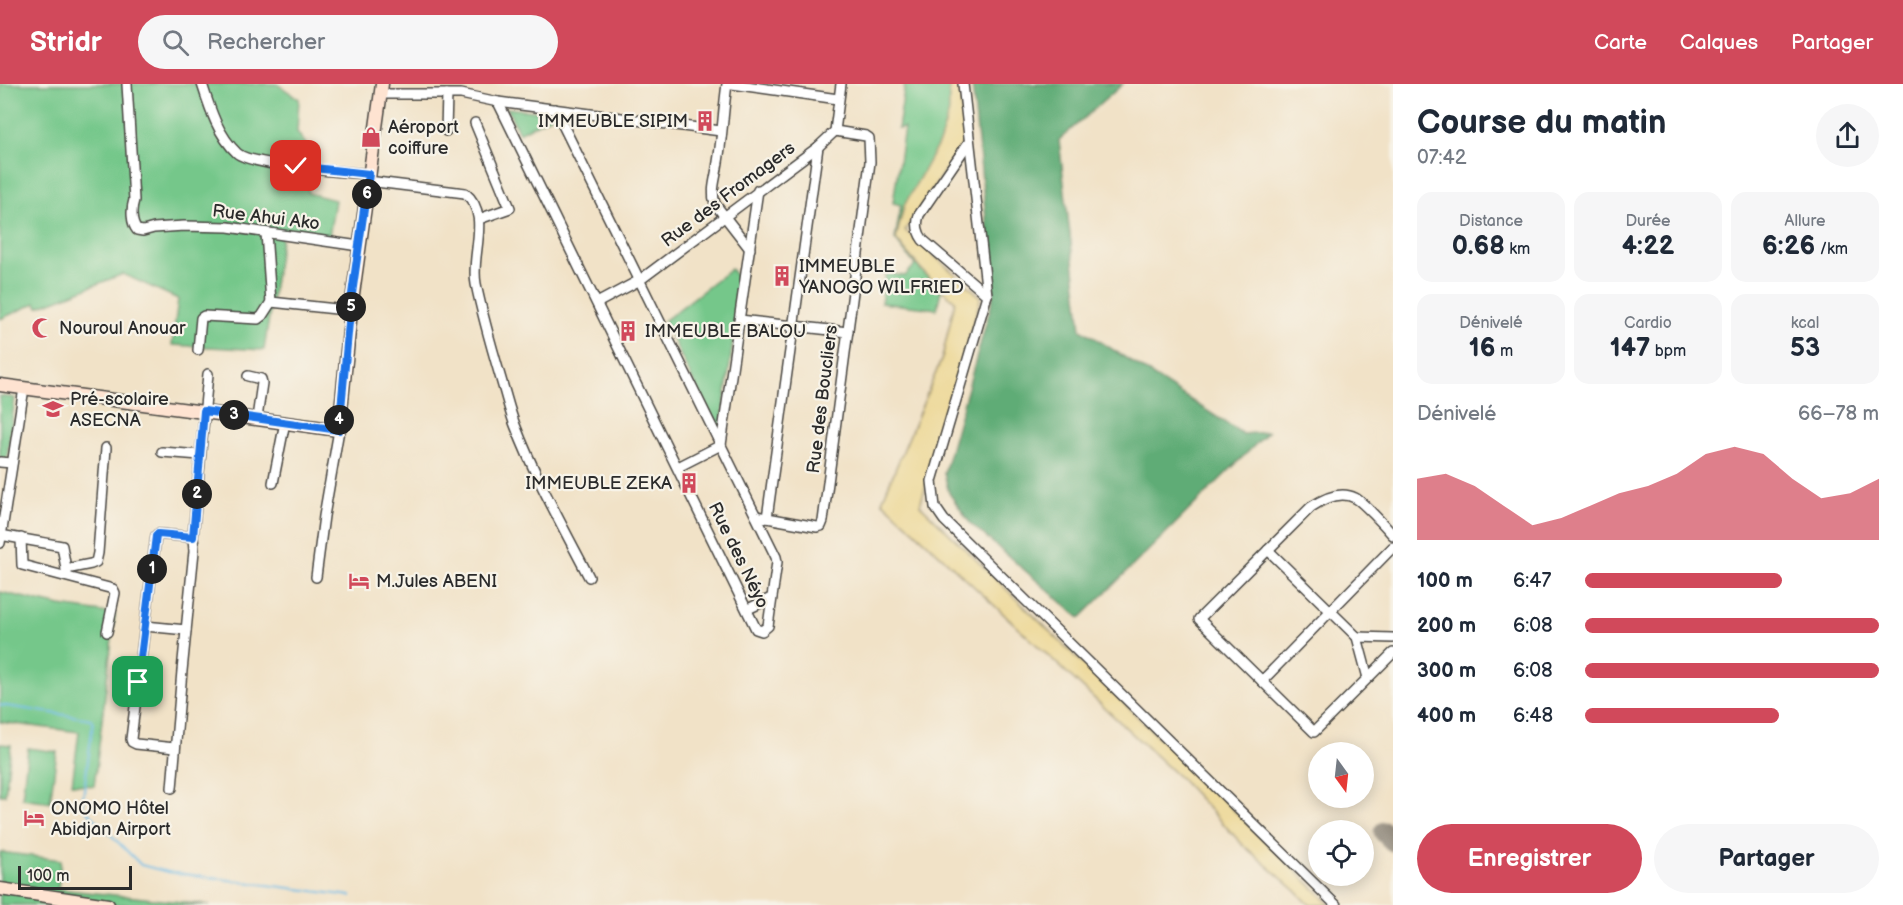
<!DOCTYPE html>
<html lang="fr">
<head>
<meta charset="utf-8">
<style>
  :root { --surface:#fff; --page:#f6f6f7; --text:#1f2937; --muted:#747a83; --accent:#d1495b }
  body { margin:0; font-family:"Balsamiq Sans",sans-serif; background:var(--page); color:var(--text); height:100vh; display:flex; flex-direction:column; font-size:22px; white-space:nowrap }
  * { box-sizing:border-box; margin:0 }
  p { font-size:20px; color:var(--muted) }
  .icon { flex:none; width:33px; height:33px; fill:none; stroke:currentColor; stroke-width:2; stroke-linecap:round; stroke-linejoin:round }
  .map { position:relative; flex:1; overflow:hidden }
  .drawer { display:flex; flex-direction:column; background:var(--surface); width:510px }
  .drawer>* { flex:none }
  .needle { width:39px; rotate:165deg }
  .buttons { position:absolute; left:1308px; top:658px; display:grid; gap:12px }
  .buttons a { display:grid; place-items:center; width:66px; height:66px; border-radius:50%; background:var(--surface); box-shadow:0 3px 15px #0003; font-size:30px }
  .scale { position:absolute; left:18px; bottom:15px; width:114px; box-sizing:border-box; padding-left:6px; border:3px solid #2b2b2b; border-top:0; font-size:16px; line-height:21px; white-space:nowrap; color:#2b2b2b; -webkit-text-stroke:4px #f7f3e8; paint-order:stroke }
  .pin { position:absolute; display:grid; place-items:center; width:51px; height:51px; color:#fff; margin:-26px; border-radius:12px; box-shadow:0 3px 9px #0006 }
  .km { position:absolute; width:30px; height:30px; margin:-15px; border-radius:50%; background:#222; color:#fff; font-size:16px; line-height:30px; text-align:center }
  .round { display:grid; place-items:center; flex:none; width:63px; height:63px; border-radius:32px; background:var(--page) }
  .summary { display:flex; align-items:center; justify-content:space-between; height:102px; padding:0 24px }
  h1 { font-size:33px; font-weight:600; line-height:45px }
  .stats { display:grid; grid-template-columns:repeat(3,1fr); gap:9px; height:102px; padding:6px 24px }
  .stats div { display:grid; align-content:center; border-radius:15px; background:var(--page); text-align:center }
  .stats b { font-size:26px; font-weight:600 }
  .stats small { font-size:16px; font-weight:400 }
  .stats p { font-size:16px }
  .chart { height:168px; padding:12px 24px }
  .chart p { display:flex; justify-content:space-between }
  .chart svg { width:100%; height:108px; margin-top:6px; fill:var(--accent); opacity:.7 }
  .button { display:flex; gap:12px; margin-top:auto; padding:12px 24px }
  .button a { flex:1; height:69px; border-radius:36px; background:var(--accent); color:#fff; font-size:24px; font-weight:600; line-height:69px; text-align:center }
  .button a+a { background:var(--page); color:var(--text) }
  ul { padding:0 24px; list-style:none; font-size:20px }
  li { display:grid; grid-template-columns:96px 72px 1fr; align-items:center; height:45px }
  li i { height:15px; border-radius:8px; background:var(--accent) }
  header { display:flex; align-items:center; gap:36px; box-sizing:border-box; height:84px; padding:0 30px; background:var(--accent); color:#fff }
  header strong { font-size:28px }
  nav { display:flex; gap:33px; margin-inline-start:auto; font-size:21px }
  .search { width:420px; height:54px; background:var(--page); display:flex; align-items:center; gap:15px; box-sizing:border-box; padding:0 21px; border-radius:33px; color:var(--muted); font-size:22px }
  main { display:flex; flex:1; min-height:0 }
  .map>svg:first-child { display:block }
</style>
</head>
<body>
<header>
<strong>Stridr</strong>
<div class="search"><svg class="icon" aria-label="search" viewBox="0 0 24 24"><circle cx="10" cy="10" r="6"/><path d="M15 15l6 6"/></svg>Rechercher</div>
<nav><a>Carte</a><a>Calques</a><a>Partager</a></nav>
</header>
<main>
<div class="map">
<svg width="1393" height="821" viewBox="0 0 1393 821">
  <rect width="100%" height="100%" fill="#f7f3e8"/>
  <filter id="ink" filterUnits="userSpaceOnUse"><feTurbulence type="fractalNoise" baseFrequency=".0167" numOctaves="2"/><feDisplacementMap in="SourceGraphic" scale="12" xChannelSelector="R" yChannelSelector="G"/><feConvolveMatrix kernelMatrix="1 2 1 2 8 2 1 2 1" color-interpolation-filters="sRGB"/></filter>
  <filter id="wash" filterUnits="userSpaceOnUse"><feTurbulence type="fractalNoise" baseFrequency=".008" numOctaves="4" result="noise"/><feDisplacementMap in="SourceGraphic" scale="24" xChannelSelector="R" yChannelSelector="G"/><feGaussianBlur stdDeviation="1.35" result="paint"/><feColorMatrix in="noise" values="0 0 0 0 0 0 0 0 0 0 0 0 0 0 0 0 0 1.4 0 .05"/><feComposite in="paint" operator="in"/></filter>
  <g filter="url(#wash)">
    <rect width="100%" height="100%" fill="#f1e2c7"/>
    <g fill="#74c78a" stroke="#50795a" stroke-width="1.5">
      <polygon points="0,0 277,0 299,15 297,48 313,70 308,109 335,116 329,153 282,150 264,266 172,261 178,215 123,190 38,223 36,219 0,235"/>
      <polygon points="905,0 949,0 949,28 940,57 904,122 896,155 915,180 941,206 937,225 881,219 886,189 905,192 915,181 895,155 901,121 893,119 904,44 898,45"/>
      <polygon points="507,24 550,29 552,32 519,49"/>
      <polygon points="731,185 741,198 720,353 664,237"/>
      <polygon points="0,312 15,314 7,374 0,374"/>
      <polygon points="0,508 61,522 115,530 94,702 72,700 79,648 0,638"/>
      <polygon points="0,660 11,661 5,711 0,711"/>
      <polygon points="28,664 57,668 50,718 22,714"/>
      <polygon points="0,768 61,776 58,805 210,821 0,821"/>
    </g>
    <polygon fill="#5fac76" stroke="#456c50" stroke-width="1.5" points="972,0 1123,0 1059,56 1081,245 1243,350 1268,348 1080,534 970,439 949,409 944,389 994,211"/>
    <path fill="#eeda9e" stroke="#8c8264" stroke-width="1.5" d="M949,0H959L965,56L905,146L981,213L920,421L1331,821H1310L1295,806L1243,761L1181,695L882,417L942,274L955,217C932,199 914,178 896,155L904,122L940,57L949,28Z"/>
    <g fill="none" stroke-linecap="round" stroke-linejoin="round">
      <polyline stroke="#6cbbe6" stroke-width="2" points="0,621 91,635 93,639 82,722 141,781 168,788 351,812"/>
      <polyline stroke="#8e8679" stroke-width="21" points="1384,748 1393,757"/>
    </g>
  </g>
  <g filter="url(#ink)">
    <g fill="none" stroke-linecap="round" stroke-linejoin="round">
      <g stroke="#494642" stroke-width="12">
        <g id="street">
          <path d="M127,0L134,116C131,125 131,139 137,146L143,147L154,144L184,142L228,143L359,162"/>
          <path d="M202,0C210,25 218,51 237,69C251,82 346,88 369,90"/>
          <path d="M727,0C723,28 722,57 717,84C715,97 711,107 715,120L750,165"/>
          <polyline points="732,0 838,15"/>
          <polyline points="963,0 987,211 932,397 935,423 944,436 1336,821"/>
          <polyline points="380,10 461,10 498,18 721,47"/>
          <polyline points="498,18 756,545 762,547 768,542 777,478 776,473 555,25"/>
          <polyline points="475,39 510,124 479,135"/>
          <polyline points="446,47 447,10"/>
          <path d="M969,58L919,131C916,141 917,148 923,156L987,211"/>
          <path d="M368,97L465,109C492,131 470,171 476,200C483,235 493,268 503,302C507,315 510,328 515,341C535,393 563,443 589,493"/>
          <polyline points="266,149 271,218 336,225"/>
          <polyline points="597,219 640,196 818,63 835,47 841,0"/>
          <polyline points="740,236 848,248"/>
          <polyline points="198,266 201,234 204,232 258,235 262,232 271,218"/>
          <polyline points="248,292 261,295 262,299 257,334"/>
          <polyline points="162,368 200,371"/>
          <polyline points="0,378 12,379"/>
          <polyline points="678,383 721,361 758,106"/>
          <polyline points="273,399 285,338"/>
          <polyline points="756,432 817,443 821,442 823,437 870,78 869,54 866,52 835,47"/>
          <polyline points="767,434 818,63"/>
          <polyline points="0,451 62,462 67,490"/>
          <path d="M1393,451C1386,443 1362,417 1355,414C1340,406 1323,415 1311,423L1199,535L1314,648L1393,569"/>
          <polyline points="21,454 22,481 113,505 115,509 107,548"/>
          <polyline points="0,459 24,304"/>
          <polyline points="1268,466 1357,553"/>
          <polyline points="66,485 91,480 96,478 98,469 106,364"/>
          <polyline points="316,493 324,432 339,346"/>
          <polyline points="748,525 771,514"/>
          <polyline points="145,542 186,546"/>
          <polyline points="1368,594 1357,553 1393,554"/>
          <polyline points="1262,597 1393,463"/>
          <polyline points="175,664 136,660 132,658 131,655 156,452 158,450 193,453"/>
          <polyline points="172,704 182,587 194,467 193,453 208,290"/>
        </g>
      </g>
      <g stroke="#494642" stroke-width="15">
        <g id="secondary">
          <polyline points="0,301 339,346 352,217 382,0"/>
          <polyline points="0,805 108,821"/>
        </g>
      </g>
      <use href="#street" stroke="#fff" stroke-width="9"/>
      <use href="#secondary" stroke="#fee3d1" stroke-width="12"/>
    </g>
  </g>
  <g fill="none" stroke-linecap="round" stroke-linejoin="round" filter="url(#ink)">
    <g stroke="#fff" stroke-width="12">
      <polyline id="route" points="138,598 156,452 158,450 193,453 204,327 339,346 351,217 369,90 296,82"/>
    </g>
    <use href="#route" stroke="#1a73e8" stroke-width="8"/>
  </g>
  <defs>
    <g id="building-bare" transform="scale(1.62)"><path d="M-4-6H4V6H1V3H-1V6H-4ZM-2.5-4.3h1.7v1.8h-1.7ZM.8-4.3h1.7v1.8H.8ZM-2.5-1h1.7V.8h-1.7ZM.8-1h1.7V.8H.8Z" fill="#d1495b" stroke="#f7f3e8" stroke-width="2.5" paint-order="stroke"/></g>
    <g id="shop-bare" transform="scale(1.62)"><path d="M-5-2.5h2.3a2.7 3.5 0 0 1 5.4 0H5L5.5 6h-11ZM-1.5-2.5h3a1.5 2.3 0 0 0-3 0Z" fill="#d1495b" stroke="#f7f3e8" stroke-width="2.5" paint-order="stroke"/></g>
    <g id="mosque-bare" transform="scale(1.62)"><path d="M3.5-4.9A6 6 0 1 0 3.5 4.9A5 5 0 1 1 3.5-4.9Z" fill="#d1495b" stroke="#f7f3e8" stroke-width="2.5" paint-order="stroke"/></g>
    <g id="school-bare" transform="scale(1.62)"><path d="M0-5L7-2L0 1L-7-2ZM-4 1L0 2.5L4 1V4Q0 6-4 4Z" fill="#d1495b" stroke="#f7f3e8" stroke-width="2.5" paint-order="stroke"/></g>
    <g id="hotel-bare" transform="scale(1.62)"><path d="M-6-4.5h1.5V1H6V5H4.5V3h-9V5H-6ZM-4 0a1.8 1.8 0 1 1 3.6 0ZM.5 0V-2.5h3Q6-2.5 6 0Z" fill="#d1495b" stroke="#f7f3e8" stroke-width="2.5" paint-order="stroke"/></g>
  </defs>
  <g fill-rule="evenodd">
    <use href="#building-bare" x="705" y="37"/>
    <use href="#shop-bare" x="371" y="53"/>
    <use href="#building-bare" x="782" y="192"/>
    <use href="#mosque-bare" x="42" y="244"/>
    <use href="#building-bare" x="628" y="247"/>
    <use href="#school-bare" x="53" y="325"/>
    <use href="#building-bare" x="689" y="399"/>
    <use href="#hotel-bare" x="359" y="497"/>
    <use href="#hotel-bare" x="34" y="734"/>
  </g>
  <g text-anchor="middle" stroke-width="4.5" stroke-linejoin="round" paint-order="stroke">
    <g font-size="18" fill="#2b2b2b" stroke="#f7f3e8" text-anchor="start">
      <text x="688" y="43" text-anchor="end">IMMEUBLE SIPIM</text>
      <text x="388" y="49">Aéroport<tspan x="388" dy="21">coiffure</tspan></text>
      <text x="799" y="188">IMMEUBLE<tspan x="799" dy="21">YANOGO WILFRIED</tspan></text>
      <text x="59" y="250">Nouroul Anouar</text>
      <text x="645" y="253">IMMEUBLE BALOU</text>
      <text x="70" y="321">Pré-scolaire<tspan x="70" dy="21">ASECNA</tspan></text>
      <text x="672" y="405" text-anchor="end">IMMEUBLE ZEKA</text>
      <text x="376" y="503">M.Jules ABENI</text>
      <text x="51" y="730">ONOMO Hôtel<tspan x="51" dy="21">Abidjan Airport</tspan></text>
    </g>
    <g font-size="18" fill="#2b2b2b" stroke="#f7f3e8">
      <text transform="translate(728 110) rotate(-37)" y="6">Rue des Fromagers</text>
      <text transform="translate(266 133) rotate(7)" y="6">Rue Ahui Ako</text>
      <text transform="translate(822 315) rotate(-83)" y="6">Rue des Boucliers</text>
      <text transform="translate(739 471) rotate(64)" y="6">Rue des Néyo</text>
    </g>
  </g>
</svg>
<div class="buttons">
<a><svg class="needle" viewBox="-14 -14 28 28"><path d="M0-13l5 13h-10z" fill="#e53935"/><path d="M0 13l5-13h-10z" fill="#747a83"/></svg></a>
<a><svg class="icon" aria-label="locate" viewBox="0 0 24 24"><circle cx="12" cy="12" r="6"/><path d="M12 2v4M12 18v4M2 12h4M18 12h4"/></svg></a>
</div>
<div class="scale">100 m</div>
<div class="pin" style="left:138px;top:598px;background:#1e9e55"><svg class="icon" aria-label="arrive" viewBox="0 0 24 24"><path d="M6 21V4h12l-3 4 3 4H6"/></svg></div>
<div class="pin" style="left:296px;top:82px;background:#d93025"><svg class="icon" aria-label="check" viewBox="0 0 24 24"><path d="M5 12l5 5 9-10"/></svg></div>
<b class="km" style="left:152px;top:485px">1</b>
<b class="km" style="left:197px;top:410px">2</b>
<b class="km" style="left:234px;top:331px">3</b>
<b class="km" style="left:339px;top:336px">4</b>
<b class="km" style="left:351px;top:223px">5</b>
<b class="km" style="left:367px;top:110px">6</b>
</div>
<section class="drawer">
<div class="summary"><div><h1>Course du matin</h1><p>07:42</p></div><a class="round"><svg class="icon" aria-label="share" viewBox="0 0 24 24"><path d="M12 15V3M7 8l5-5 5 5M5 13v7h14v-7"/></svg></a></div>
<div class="stats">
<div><p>Distance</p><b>0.68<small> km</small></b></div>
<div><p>Durée</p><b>4:22</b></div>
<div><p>Allure</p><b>6:26<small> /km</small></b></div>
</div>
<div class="stats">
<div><p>Dénivelé</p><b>16<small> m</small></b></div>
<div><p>Cardio</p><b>147<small> bpm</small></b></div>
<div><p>kcal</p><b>53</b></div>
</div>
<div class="chart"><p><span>Dénivelé</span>66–78 m</p>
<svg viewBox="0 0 160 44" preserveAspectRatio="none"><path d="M0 44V19L10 17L20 22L30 30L40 38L50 35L60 30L70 25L80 22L90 17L100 9L110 6L120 9L130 19L140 27L150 25L160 19V44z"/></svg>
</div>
<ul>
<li><b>100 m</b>6:47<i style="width:67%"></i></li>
<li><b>200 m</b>6:08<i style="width:100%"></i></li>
<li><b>300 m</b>6:08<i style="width:100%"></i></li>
<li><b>400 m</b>6:48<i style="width:66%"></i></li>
</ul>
<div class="button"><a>Enregistrer</a><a>Partager</a></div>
</section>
</main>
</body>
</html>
